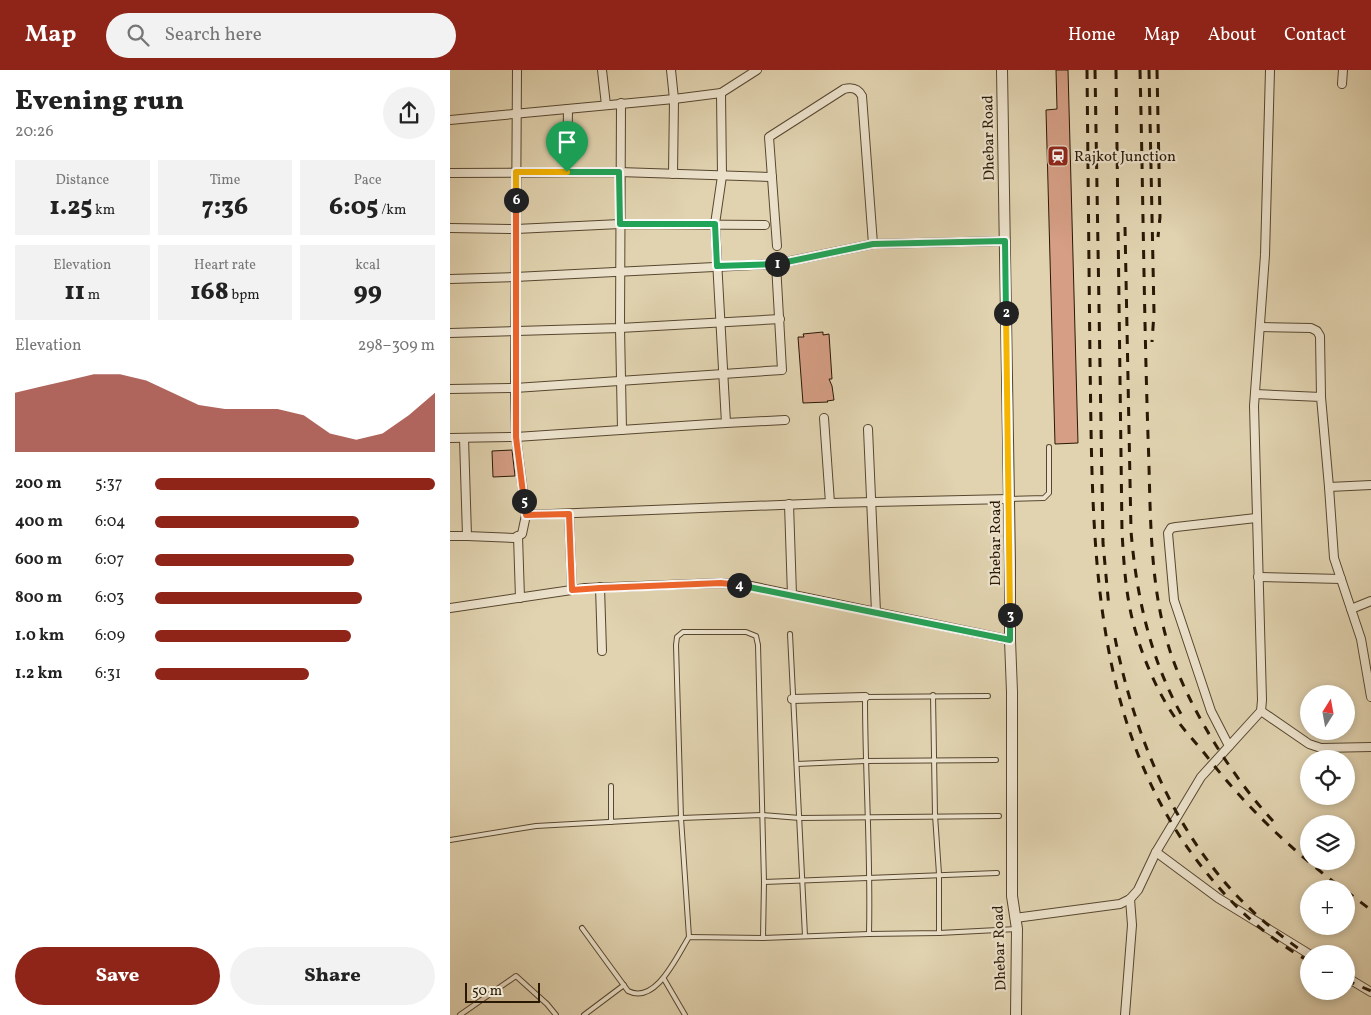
<!DOCTYPE html>
<html lang="en">
<head>
<meta charset="utf-8">
<style>
  :root { --surface:#fff; --page:#f2f2f2; --text:#222; --muted:#767676; --accent:#8f2418 }
  body { margin:0; font-family:Vollkorn,serif; background:var(--page); color:var(--text); height:100vh; display:flex; flex-direction:column; font-size:19px; white-space:nowrap }
  * { box-sizing:border-box; margin:0 }
  p { font-size:16px; color:var(--muted) }
  .icon { flex:none; width:28px; height:28px; fill:none; stroke:currentColor; stroke-width:2; stroke-linecap:round; stroke-linejoin:round }
  .map { position:relative; flex:1; overflow:hidden }
  .sheet { display:flex; flex-direction:column; background:var(--surface); width:450px }
  .sheet>* { flex:none }
  .needle { width:32px; rotate:11deg }
  .tools { position:absolute; left:850px; top:615px; display:grid; gap:10px }
  .tools a { display:grid; place-items:center; width:55px; height:55px; border-radius:50%; background:var(--surface); box-shadow:0 2px 8px #0003; font-size:25px }
  .scale { position:absolute; left:15px; bottom:12px; width:75px; box-sizing:border-box; padding-left:5px; border:2px solid #291804; border-top:0; font-size:14px; line-height:18px; white-space:nowrap; color:#291804; -webkit-text-stroke:4px #ece2cc; paint-order:stroke }
  .pin { position:absolute; display:grid; place-items:center; width:42px; height:42px; color:#fff; margin:-51px -21px; border-radius:50% 50% 50% 0; rotate:-45deg; box-shadow:0 0 5px #0007 }
  .pin .icon { rotate:45deg }
  .km { position:absolute; width:25px; height:25px; margin:-12px; border-radius:50%; background:#222; color:#fff; font-size:14px; line-height:25px; text-align:center }
  .round { display:grid; place-items:center; flex:none; width:52px; height:52px; border-radius:26px; background:var(--page) }
  .summary { display:flex; align-items:center; justify-content:space-between; height:85px; padding:0 15px }
  h1 { font-size:28px; font-weight:800; line-height:38px }
  .metrics { display:grid; grid-template-columns:repeat(3,1fr); gap:8px; height:85px; padding:5px 15px }
  .metrics div { display:grid; align-content:center; border-radius:0px; background:var(--page); text-align:center }
  .metrics b { font-size:25px; font-weight:800 }
  .metrics small { font-size:14px; font-weight:400 }
  .metrics p { font-size:14px }
  .chart { height:140px; padding:10px 15px }
  .chart p { display:flex; justify-content:space-between }
  .chart svg { width:100%; height:90px; margin-top:5px; fill:var(--accent); opacity:.7 }
  .primary-button { display:flex; gap:10px; margin-top:auto; padding:10px 15px }
  .primary-button a { flex:1; height:58px; border-radius:30px; background:var(--accent); color:#fff; font-size:20px; font-weight:800; line-height:58px; text-align:center }
  .primary-button a+a { background:var(--page); color:var(--text) }
  ul { padding:0 15px; list-style:none; font-size:16px }
  li { display:grid; grid-template-columns:80px 60px 1fr; align-items:center; height:38px }
  li i { height:12px; border-radius:6px; background:var(--accent) }
  header { display:flex; align-items:center; gap:30px; box-sizing:border-box; height:70px; padding:0 25px; background:var(--accent); color:#fff }
  header strong { font-size:24px }
  nav { display:flex; gap:28px; margin-inline-start:auto; font-size:18px }
  .search { width:350px; height:45px; background:var(--page); display:flex; align-items:center; gap:12px; box-sizing:border-box; padding:0 18px; border-radius:28px; color:var(--muted); font-size:19px }
  main { display:flex; flex:1; min-height:0 }
  .map>svg:first-child { display:block }
</style>
</head>
<body>
<header>
<strong>Map</strong>
<div class="search"><svg class="icon" aria-label="search" viewBox="0 0 24 24"><circle cx="10" cy="10" r="6"/><path d="M15 15l6 6"/></svg>Search here</div>
<nav><a>Home</a><a>Map</a><a>About</a><a>Contact</a></nav>
</header>
<main>
<section class="sheet">
<div class="summary"><div><h1>Evening run</h1><p>20:26</p></div><a class="round"><svg class="icon" aria-label="share" viewBox="0 0 24 24"><path d="M12 15V3M7 8l5-5 5 5M5 13v7h14v-7"/></svg></a></div>
<div class="metrics">
<div><p>Distance</p><b>1.25<small> km</small></b></div>
<div><p>Time</p><b>7:36</b></div>
<div><p>Pace</p><b>6:05<small> /km</small></b></div>
</div>
<div class="metrics">
<div><p>Elevation</p><b>11<small> m</small></b></div>
<div><p>Heart rate</p><b>168<small> bpm</small></b></div>
<div><p>kcal</p><b>99</b></div>
</div>
<div class="chart"><p><span>Elevation</span>298–309 m</p>
<svg viewBox="0 0 160 44" preserveAspectRatio="none"><path d="M0 44V15L10 12L20 9L30 6L40 6L50 9L60 15L70 21L80 23L90 23L100 23L110 26L120 35L130 38L140 35L150 26L160 15V44z"/></svg>
</div>
<ul>
<li><b>200 m</b>5:37<i style="width:100%"></i></li>
<li><b>400 m</b>6:04<i style="width:73%"></i></li>
<li><b>600 m</b>6:07<i style="width:71%"></i></li>
<li><b>800 m</b>6:03<i style="width:74%"></i></li>
<li><b>1.0 km</b>6:09<i style="width:70%"></i></li>
<li><b>1.2 km</b>6:31<i style="width:55%"></i></li>
</ul>
<div class="primary-button"><a>Save</a><a>Share</a></div>
</section>
<div class="map">
<svg width="921" height="945" viewBox="0 0 921 945">
  <rect width="100%" height="100%" fill="#e1d3b0"/>
  <filter id="stains"><feTurbulence type="fractalNoise" baseFrequency=".004" numOctaves="4"/><feColorMatrix values="0 0 0 0 .2 0 0 0 0 .09 0 0 0 0 .02 0 0 0 .5 -.17"/></filter>
  <radialGradient id="worn" r=".72"><stop offset=".6" stop-color="#630" stop-opacity="0"/><stop offset="1" stop-color="#630" stop-opacity=".3"/></radialGradient>
  <g fill="#d59e85" stroke="#291804">
    <polygon points="606,0 618,0 628,373 605,374 596,40 607,39"/>
    <polygon points="373,262 373,265 379,264 382,309 379,309 382,316 384,330 377,331 378,332 353,333 348,267 354,267 353,264"/>
    <polygon points="62,380 65,406 43,407 42,381"/>
  </g>
  <g fill="none" stroke-linecap="round" stroke-linejoin="round">
    <g stroke="#57472f" stroke-width="6">
      <g id="service">
        <polyline points="559,429 594,428 599,423 599,377"/>
        <polyline points="340,564 355,866"/>
        <polyline points="483,625 485,745 489,804 489,863"/>
        <polyline points="347,694 415,691 546,690"/>
        <polyline points="161,752 161,716"/>
        <polyline points="0,770 86,756 231,748 312,745 350,748 549,746"/>
        <polyline points="314,812 547,803"/>
        <path d="M132,858L178,921C206,935 227,886 239,867L313,868L419,864L489,863L567,859"/>
        <path d="M419,864C421,784 415,706 415,627L538,626"/>
        <polyline points="239,867 231,748 226,575 227,567 233,562 296,562 306,566 308,575 314,812 313,868"/>
        <polyline points="214,909 235,945"/>
        <polyline points="10,945 66,906 97,934 106,945"/>
        <polyline points="134,945 174,915"/>
      </g>
    </g>
    <g stroke="#57472f" stroke-width="10">
      <g id="minor">
        <polyline points="152,0 156,35"/>
        <polyline points="221,0 224,29 223,104"/>
        <polyline points="892,14 893,0"/>
        <polyline points="171,33 170,258 172,360"/>
        <polyline points="0,50 224,29 271,23 307,0"/>
        <polyline points="117,102 118,39"/>
        <polyline points="0,103 169,102 322,107"/>
        <polyline points="0,158 66,159 170,154 315,155"/>
        <path d="M327,176L319,67L394,19C402,17 408,18 412,26L423,174"/>
        <polyline points="0,209 65,207 326,194 423,174 555,171"/>
        <polyline points="810,257 861,258 867,261 870,266 871,327"/>
        <polyline points="0,263 170,258 330,249"/>
        <polyline points="0,319 65,318 332,300 326,194"/>
        <polyline points="805,324 871,327 879,417 884,488 911,569 921,627"/>
        <polyline points="374,348 380,433"/>
        <polyline points="276,353 335,350"/>
        <polyline points="418,359 426,542"/>
        <polyline points="0,368 66,367 276,353 265,154 272,106 271,23"/>
        <polyline points="14,368 17,466 64,468 72,464 76,445 66,367 65,318 67,0"/>
        <polyline points="879,417 921,415"/>
        <polyline points="339,434 342,525"/>
        <polyline points="119,444 122,520"/>
        <polyline points="76,445 380,433 559,429"/>
        <polyline points="0,466 17,466"/>
        <polyline points="68,466 70,528"/>
        <polyline points="808,507 891,509"/>
        <polyline points="150,517 152,581"/>
        <polyline points="0,538 135,518 271,513 301,516 560,570"/>
        <polyline points="901,539 921,531"/>
        <polyline points="342,629 415,627"/>
        <polyline points="811,641 859,674 871,678 921,677"/>
        <polyline points="779,676 761,641 724,530 718,463 721,458 726,457 806,448"/>
        <polyline points="706,782 768,828 859,884"/>
        <polyline points="565,848 670,834 680,829 688,820 706,782 751,707 811,641 812,630 804,336 815,185 820,0"/>
        <polyline points="896,907 921,922"/>
        <polyline points="675,945 682,855 680,829"/>
      </g>
    </g>
    <g stroke="#57472f" stroke-width="12">
      <polyline id="tertiary" points="552,0 560,493 560,570 562,622 562,826 567,859 566,945"/>
    </g>
    <use href="#service" stroke="#ece2cc" stroke-width="4"/>
    <use href="#minor" stroke="#ece2cc" stroke-width="8"/>
    <use href="#tertiary" stroke="#ece2cc" stroke-width="10"/>
    <g stroke="#291804" stroke-width="3" stroke-dasharray="9 9" stroke-linecap="butt">
      <path d="M637,0C638,97 639,194 640,291C643,470 638,661 760,807C788,841 820,870 859,891"/>
      <polyline points="645,0 653,473 659,538"/>
      <path d="M666,0L672,462C674,496 676,530 686,563C695,593 708,623 726,649C735,661 745,672 755,684C795,736 841,780 893,819"/>
      <path d="M690,0C693,122 694,244 698,366C701,439 698,514 721,584C740,640 783,708 823,751"/>
      <polyline points="699,0 704,243 702,272"/>
      <polyline points="707,0 710,147 708,167"/>
      <path d="M675,157L681,461C686,524 700,588 731,644"/>
      <path d="M665,568C681,648 711,730 761,795C786,829 818,857 852,881"/>
      <polyline points="896,821 921,840"/>
      <polyline points="896,910 921,921"/>
    </g>
  </g>
  <g fill="none" stroke-linecap="round" stroke-linejoin="round">
    <g stroke="#fff" stroke-width="10">
      <polyline id="split-1" points="117,102 169,102 170,154 265,154 267,196 327,194"/>
    </g>
    <g stroke="#fff" stroke-width="10">
      <polyline id="split-2" points="327,194 423,174 555,171 556,243"/>
    </g>
    <g stroke="#fff" stroke-width="10">
      <polyline id="split-3" points="556,243 560,545"/>
    </g>
    <g stroke="#fff" stroke-width="10">
      <polyline id="split-4" points="289,515 560,570 560,545"/>
    </g>
    <g stroke="#fff" stroke-width="10">
      <polyline id="split-5" points="74,431 76,445 119,444 122,520 150,518 271,513 289,515"/>
    </g>
    <g stroke="#fff" stroke-width="10">
      <polyline id="split-6" points="66,130 66,367 74,431"/>
    </g>
    <g stroke="#fff" stroke-width="10">
      <polyline id="split-7" points="66,130 66,102 117,102"/>
    </g>
    <use href="#split-1" stroke="#22a559" stroke-width="6"/>
    <use href="#split-2" stroke="#22a559" stroke-width="6"/>
    <use href="#split-3" stroke="#f5b400" stroke-width="6"/>
    <use href="#split-4" stroke="#22a559" stroke-width="6"/>
    <use href="#split-5" stroke="#f0652b" stroke-width="6"/>
    <use href="#split-6" stroke="#f0652b" stroke-width="6"/>
    <use href="#split-7" stroke="#f5b400" stroke-width="6"/>
  </g>
  <defs>
    <g id="station-square" transform="scale(1.125)"><rect x="-9" y="-9" width="18" height="18" rx="4" fill="#8f2418" stroke="#ece2cc"/><path d="M-3-6H3Q5-6 5-4V2Q5 4 3 4L4.5 6H3L1.5 4h-3L-3 6H-4.5L-3 4Q-5 4-5 2V-4Q-5-6-3-6ZM-3.5-4v3h7v-3ZM-3.5 1v1.5H-2V1ZM2 1v1.5H3.5V1Z" fill="#fff"/></g>
  </defs>
  <g fill-rule="evenodd">
    <use href="#station-square" x="608" y="86"/>
  </g>
  <g text-anchor="middle" stroke-width="4.5" stroke-linejoin="round" paint-order="stroke">
    <g font-size="15" fill="#291804" stroke="#ece2cc">
      <text transform="translate(538 68) rotate(-91)" y="5">Dhebar Road</text>
      <text transform="translate(545 473) rotate(-90)" y="5">Dhebar Road</text>
      <text transform="translate(549 878) rotate(-92)" y="5">Dhebar Road</text>
    </g>
    <g font-size="15" fill="#291804" stroke="#ece2cc" text-anchor="start">
      <text x="624" y="91">Rajkot Junction</text>
    </g>
  </g>
  <rect width="100%" height="100%" filter="url(#stains)"/>
  <rect width="100%" height="100%" fill="url(#worn)"/>
</svg>
<div class="tools">
<a><svg class="needle" viewBox="-14 -14 28 28"><path d="M0-13l5 13h-10z" fill="#e53935"/><path d="M0 13l5-13h-10z" fill="#767676"/></svg></a>
<a><svg class="icon" aria-label="locate" viewBox="0 0 24 24"><circle cx="12" cy="12" r="6"/><path d="M12 2v4M12 18v4M2 12h4M18 12h4"/></svg></a>
<a><svg class="icon" aria-label="layers" viewBox="0 0 24 24"><path d="M12 4l9 5-9 5-9-5zM3 14l9 5 9-5"/></svg></a>
<a>+</a>
<a>−</a>
</div>
<div class="scale">50 m</div>
<div class="pin" style="left:117px;top:102px;background:#1e9e55"><svg class="icon" aria-label="arrive" viewBox="0 0 24 24"><path d="M6 21V4h12l-3 4 3 4H6"/></svg></div>
<b class="km" style="left:327px;top:194px">1</b>
<b class="km" style="left:556px;top:243px">2</b>
<b class="km" style="left:560px;top:545px">3</b>
<b class="km" style="left:289px;top:515px">4</b>
<b class="km" style="left:74px;top:431px">5</b>
<b class="km" style="left:66px;top:130px">6</b>
</div>
</main>
</body>
</html>
